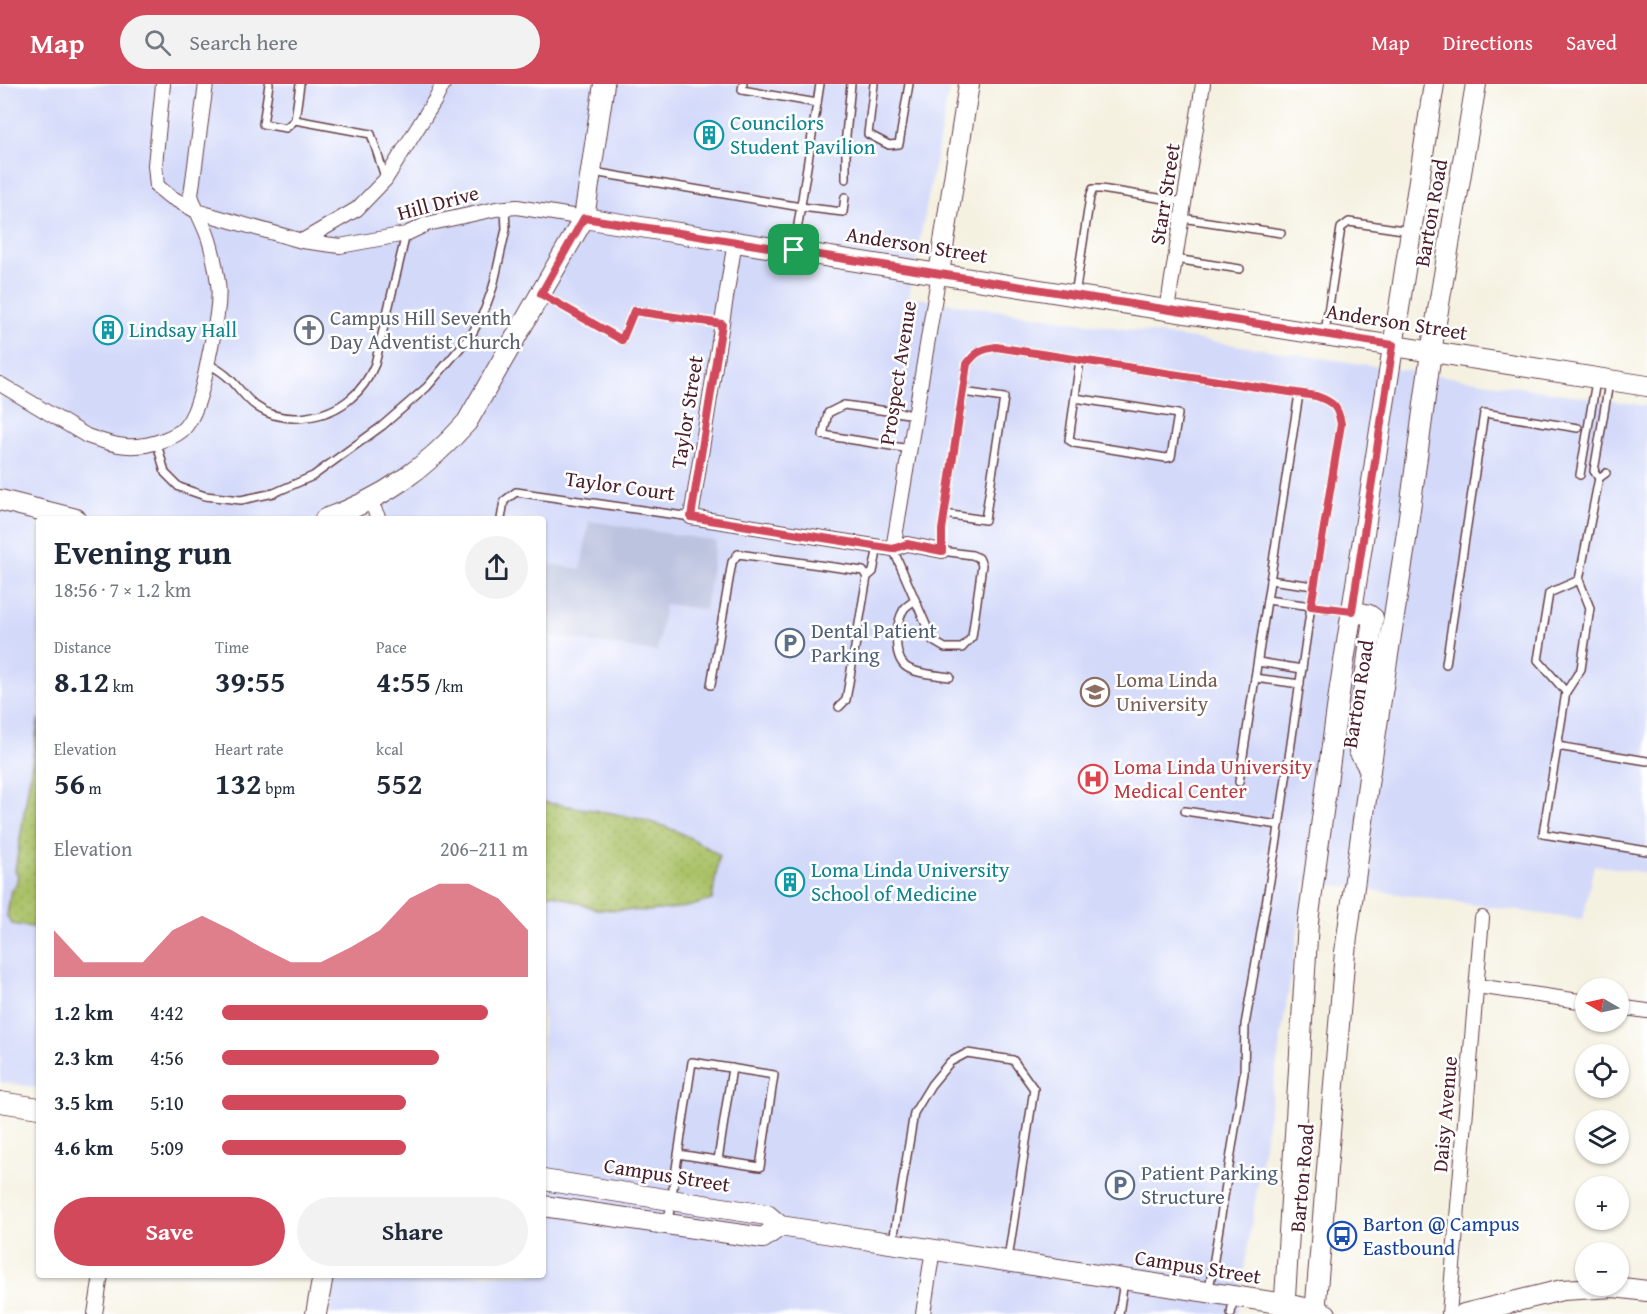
<!DOCTYPE html>
<html lang="en">
<head>
<meta charset="utf-8">
<style>
  :root { --surface:#fff; --page:#f2f2f3; --text:#1f2937; --muted:#747a83; --accent:#d1495b }
  body { margin:0; font-family:"Gentium Book Plus",serif; background:var(--page); color:var(--text); height:100vh; display:flex; flex-direction:column; font-size:22px; white-space:nowrap }
  * { box-sizing:border-box; margin:0 }
  p { font-size:20px; color:var(--muted) }
  .icon { flex:none; width:33px; height:33px; fill:none; stroke:currentColor; stroke-width:2; stroke-linecap:round; stroke-linejoin:round }
  .map { position:relative; flex:1; overflow:hidden }
  .drawer { position:absolute; left:36px; top:432px; width:510px; height:762px; display:flex; flex-direction:column; background:var(--surface); border-radius:6px; box-shadow:0 2px 4px #0004 }
  .drawer>* { flex:none }
  .needle { width:39px; rotate:279deg }
  .tools { position:absolute; left:1575px; top:894px; display:grid; gap:12px }
  .tools a { display:grid; place-items:center; width:54px; height:54px; border-radius:50%; background:var(--surface); box-shadow:0 2px 4px #0004; font-size:30px }
  .pin { position:absolute; display:grid; place-items:center; width:51px; height:51px; color:#fff; margin:-26px; border-radius:12px; box-shadow:0 3px 9px #0006 }
  .round { display:grid; place-items:center; flex:none; width:63px; height:63px; border-radius:32px; background:var(--page) }
  .summary { display:flex; align-items:center; justify-content:space-between; height:102px; padding:0 18px }
  h1 { font-size:33px; font-weight:700; line-height:45px }
  .stats { display:grid; grid-template-columns:repeat(3,1fr); gap:9px; height:102px; padding:6px 18px }
  .stats div { display:grid; align-content:center }
  .stats b { font-size:30px; font-weight:700 }
  .stats small { font-size:16px; font-weight:400 }
  .stats p { font-size:16px }
  .chart { height:168px; padding:12px 18px }
  .chart p { display:flex; justify-content:space-between }
  .chart svg { width:100%; height:108px; margin-top:6px; fill:var(--accent); opacity:.7 }
  .action { display:flex; gap:12px; margin-top:auto; padding:12px 18px }
  .action a { flex:1; height:69px; border-radius:36px; background:var(--accent); color:#fff; font-size:24px; font-weight:700; line-height:69px; text-align:center }
  .action a+a { background:var(--page); color:var(--text) }
  ul { padding:0 18px; list-style:none; font-size:20px }
  li { display:grid; grid-template-columns:96px 72px 1fr; align-items:center; height:45px }
  li i { height:15px; border-radius:8px; background:var(--accent) }
  header { display:flex; align-items:center; gap:36px; box-sizing:border-box; height:84px; padding:0 30px; background:var(--accent); color:#fff }
  header strong { font-size:28px }
  nav { display:flex; gap:33px; margin-inline-start:auto; font-size:21px }
  .search { width:420px; height:54px; background:var(--page); display:flex; align-items:center; gap:15px; box-sizing:border-box; padding:0 21px; border-radius:33px; color:var(--muted); font-size:22px }
  .map>svg:first-child { display:block }
</style>
</head>
<body>
<header>
<strong>Map</strong>
<div class="search"><svg class="icon" aria-label="search" viewBox="0 0 24 24"><circle cx="10" cy="10" r="6"/><path d="M15 15l6 6"/></svg>Search here</div>
<nav><a>Map</a><a>Directions</a><a>Saved</a></nav>
</header>
<div class="map">
<svg width="1647" height="1230" viewBox="0 0 1647 1230">
  <defs>
    <pattern id="grass-dots" width="8" height="8" patternUnits="userSpaceOnUse" patternTransform="scale(1.5)"><rect width="8" height="8" fill="#aac166"/><path d="M2 2h.1M6 6h.1" fill="none" stroke="#94a559" stroke-width="1.8" stroke-linecap="round"/></pattern>
  </defs>
  <rect width="100%" height="100%" fill="#fff"/>
  <filter id="ink" filterUnits="userSpaceOnUse"><feTurbulence type="fractalNoise" baseFrequency=".0167" numOctaves="2"/><feDisplacementMap in="SourceGraphic" scale="12" xChannelSelector="R" yChannelSelector="G"/><feConvolveMatrix kernelMatrix="1 2 1 2 8 2 1 2 1" color-interpolation-filters="sRGB"/></filter>
  <filter id="wash" filterUnits="userSpaceOnUse"><feTurbulence type="fractalNoise" baseFrequency=".008" numOctaves="4" result="noise"/><feDisplacementMap in="SourceGraphic" scale="24" xChannelSelector="R" yChannelSelector="G"/><feGaussianBlur stdDeviation="1.35" result="paint"/><feColorMatrix in="noise" values="0 0 0 0 0 0 0 0 0 0 0 0 0 0 0 0 0 1.4 0 .05"/><feComposite in="paint" operator="in"/></filter>
  <g filter="url(#wash)">
    <rect width="100%" height="100%" fill="#f5f1e1"/>
    <polygon fill="#d3d9f9" points="0,0 950,0 909,213 1647,322 1647,789 1594,781 1583,836 1306,797 1237,1230 329,1230 335,1191 543,1191 543,435 39,435 39,1004 0,998"/>
    <polygon fill="#bcc3de" points="589,437 716,457 705,526 665,520 657,568 543,551 543,479 581,485"/>
    <g fill="url(#grass-dots)" stroke="#7a7048" stroke-width="1.5">
      <polygon points="39,634 39,844 12,840 7,832 11,805 16,801 18,791 15,787"/>
      <path d="M543,718C584,725 627,729 666,743C685,750 702,760 719,771L712,816L687,823L649,827L596,825L553,810L543,811Z"/>
    </g>
  </g>
  <g filter="url(#ink)">
    <g fill="none" stroke-linecap="round" stroke-linejoin="round">
      <g stroke="#643e46" stroke-width="10">
        <g id="lane">
          <polyline points="269,0 263,40 286,44 295,36 300,0"/>
          <polyline points="743,0 742,6 817,19"/>
          <polyline points="874,0 868,50 889,61 899,60 909,0"/>
          <polyline points="295,36 371,50 385,93"/>
          <polyline points="593,88 801,123 843,128 845,113"/>
          <polyline points="846,95 846,51 851,0"/>
          <polyline points="1182,134 1281,149"/>
          <polyline points="794,166 820,0"/>
          <polyline points="1175,175 1240,185"/>
          <polyline points="543,211 622,256 634,227 722,240"/>
          <polyline points="1075,211 1090,113 1093,105 1101,105 1184,118"/>
          <polyline points="1325,248 1341,144 1349,138 1410,147"/>
          <path d="M208,280C216,284 224,289 231,296C239,304 246,315 256,322C283,342 327,335 351,314C361,306 370,292 375,280L406,150"/>
          <polyline points="1075,314 1178,330 1171,373 1166,374 1074,359 1069,356 1080,276"/>
          <polyline points="157,359 165,389 179,403 205,412 241,416 274,409 313,392 382,342 427,303 472,250 485,225 493,203 506,145 505,124"/>
          <polyline points="910,365 823,351 828,329 844,321 916,331"/>
          <polyline points="1606,389 1599,394 1594,387 1609,299"/>
          <polyline points="1580,391 1596,297"/>
          <polyline points="944,430 985,436 1004,314 963,308"/>
          <polyline points="501,435 504,417 516,408 691,433"/>
          <path d="M893,465L933,557L945,564H962L972,553L982,481L979,474L972,471L942,467V446L967,281C975,269 981,265 995,263L1316,312C1332,318 1339,322 1341,340L1311,522L1277,756L1245,941L1244,989L1209,1206"/>
          <polyline points="867,493 873,488 878,462"/>
          <polyline points="1270,496 1314,502"/>
          <polyline points="1579,496 1599,394"/>
          <path d="M915,516C912,519 907,521 904,525C896,538 892,570 905,582C914,590 938,591 950,593"/>
          <polyline points="1267,516 1349,527"/>
          <polyline points="1258,578 1302,585"/>
          <polyline points="1446,580 1484,329 1578,344"/>
          <polyline points="1255,594 1299,310"/>
          <polyline points="711,601 732,478 738,470 863,487 867,493 846,616 839,623"/>
          <polyline points="1566,608 1538,576 1549,509 1579,496 1590,524 1581,585 1566,608 1543,750 1647,767"/>
          <polyline points="1557,662 1647,677"/>
          <polyline points="1239,698 1255,594 1300,600"/>
          <polyline points="1185,727 1279,741"/>
          <polyline points="718,1076 732,984"/>
          <polyline points="668,1138 692,978 774,991 760,1083 678,1070"/>
          <polyline points="893,1157 914,1029 931,1001 950,978 967,969 1013,976 1034,1005 1008,1175"/>
          <polyline points="1119,1230 1124,1197"/>
          <polyline points="1231,1230 1233,1215"/>
        </g>
      </g>
      <g stroke="#643e46" stroke-width="16">
        <g id="street">
          <polyline points="163,0 155,81 157,102 169,112 196,127 302,157 357,125 385,96 435,16 443,0"/>
          <polyline points="302,157 340,162 406,150 427,140 496,125 517,123 584,134"/>
          <polyline points="735,157 691,433 893,465"/>
          <polyline points="939,189 893,465 907,460 942,467"/>
          <polyline points="1167,226 1203,0"/>
          <path d="M0,300L87,352C115,362 135,367 163,356C171,353 180,350 186,342C199,325 205,293 209,272C213,252 221,220 218,199C216,185 212,163 207,150C202,137 195,125 191,111L206,0"/>
          <polyline points="370,417 379,435"/>
          <polyline points="1477,902 1586,918"/>
          <polyline points="1618,923 1647,927"/>
          <polyline points="95,1230 101,1191"/>
          <polyline points="923,1230 933,1165"/>
          <polyline points="1449,1230 1482,834"/>
        </g>
      </g>
      <g stroke="#643e46" stroke-width="22">
        <g id="secondary">
          <polyline points="584,134 1647,302"/>
          <polyline points="939,189 969,0"/>
          <polyline points="0,416 76,435"/>
          <path d="M325,435C384,414 426,384 467,338L584,134L604,0"/>
          <polyline points="1352,527 1369,531 1373,534 1357,655 1359,667 1370,686"/>
          <polyline points="0,1018 39,1024"/>
          <polyline points="543,1096 767,1131 780,1142 1285,1220 1315,1226 1326,1230"/>
          <polyline points="543,1122 763,1154 780,1142"/>
          <polyline points="316,1230 323,1191"/>
          <polyline points="1284,1230 1308,838 1340,603 1434,0"/>
          <polyline points="1315,1230 1345,868 1370,686 1406,455 1431,268 1476,0"/>
          <polyline points="1464,1230 1562,1206 1614,1203 1647,1207"/>
        </g>
      </g>
      <use href="#lane" stroke="#fff" stroke-width="7"/>
      <use href="#street" stroke="#fff" stroke-width="14"/>
      <use href="#secondary" stroke="#fff" stroke-width="20"/>
    </g>
  </g>
  <g fill="none" stroke-linecap="round" stroke-linejoin="round" filter="url(#ink)">
    <g stroke="#fff" stroke-width="12">
      <path id="route" d="M584,134L1393,261L1352,527L1311,522L1341,340C1338,322 1333,318 1316,312L996,263C981,265 975,269 967,280L942,446V467L907,460L893,465L691,433L722,240L634,227L622,256L541,210Z"/>
    </g>
    <use href="#route" stroke="#d1495b" stroke-width="8"/>
  </g>
  <defs>
    <g id="building-ring" transform="scale(1.5)"><circle r="9.5" fill="#fff" stroke="#0f9aa8" stroke-width="1.5"/><path d="M-4-6H4V6H1V3H-1V6H-4ZM-2.5-4.3h1.7v1.8h-1.7ZM.8-4.3h1.7v1.8H.8ZM-2.5-1h1.7V.8h-1.7ZM.8-1h1.7V.8H.8Z" fill="#0f9aa8"/></g>
    <g id="church-ring" transform="scale(1.5)"><circle r="9.5" fill="#fff" stroke="#6b7280" stroke-width="1.5"/><path d="M-1.2-6h2.4v3.5h3.3v2.4h-3.3V6h-2.4V-.1h-3.3v-2.4h3.3Z" fill="#6b7280"/></g>
    <g id="parking-ring" transform="scale(1.5)"><circle r="9.5" fill="#fff" stroke="#5c6f8a" stroke-width="1.5"/><path d="M-3.5-5.5H1a3.5 3.5 0 0 1 0 7H-1V5.5H-3.5ZM-1-3.4V-.6H.8a1.4 1.4 0 0 0 0-2.8Z" fill="#5c6f8a"/></g>
    <g id="university-ring" transform="scale(1.5)"><circle r="9.5" fill="#fff" stroke="#8d6e63" stroke-width="1.5"/><path d="M0-5L7-2L0 1L-7-2ZM-4 1L0 2.5L4 1V4Q0 6-4 4Z" fill="#8d6e63"/></g>
    <g id="hospital-ring" transform="scale(1.5)"><circle r="9.5" fill="#fff" stroke="#e0444e" stroke-width="1.5"/><path d="M-5-5h3v3.5h4V-5h3V5h-3V1.5h-4V5h-3Z" fill="#e0444e"/></g>
    <g id="bus-ring" transform="scale(1.5)"><circle r="9.5" fill="#fff" stroke="#1a4fb4" stroke-width="1.5"/><path d="M-5-6H5V4H4V6H2V4H-2V6H-4V4H-5ZM-3.5-4V0h7V-4ZM-3.5 1.2v1.5H-2V1.2ZM2 1.2v1.5H3.5V1.2Z" fill="#1a4fb4"/></g>
  </defs>
  <g fill-rule="evenodd">
    <use href="#building-ring" x="709" y="51"/>
    <use href="#building-ring" x="108" y="246"/>
    <use href="#church-ring" x="309" y="246"/>
    <use href="#parking-ring" x="790" y="559"/>
    <use href="#university-ring" x="1095" y="608"/>
    <use href="#hospital-ring" x="1093" y="695"/>
    <use href="#building-ring" x="790" y="798"/>
    <use href="#parking-ring" x="1120" y="1101"/>
    <use href="#bus-ring" x="1342" y="1152"/>
  </g>
  <g text-anchor="middle" stroke-width="5" stroke-linejoin="round" paint-order="stroke">
    <g font-size="21" fill="#0d838f" stroke="#fff" text-anchor="start">
      <text x="730" y="46">Councilors<tspan x="730" dy="24">Student Pavilion</tspan></text>
      <text x="129" y="253">Lindsay Hall</text>
      <text x="811" y="793">Loma Linda University<tspan x="811" dy="24">School of Medicine</tspan></text>
    </g>
    <g font-size="21" fill="#4a1f2b" stroke="#fff">
      <text transform="translate(1165 110) rotate(-81)" y="7">Starr Street</text>
      <text transform="translate(438 119) rotate(-15)" y="7">Hill Drive</text>
      <text transform="translate(1431 129) rotate(-80)" y="7">Barton Road</text>
      <text transform="translate(917 161) rotate(9)" y="7">Anderson Street</text>
      <text transform="translate(1397 238) rotate(9)" y="7">Anderson Street</text>
      <text transform="translate(898 289) rotate(-81)" y="7">Prospect Avenue</text>
      <text transform="translate(687 328) rotate(-81)" y="7">Taylor Street</text>
      <text transform="translate(620 402) rotate(8)" y="7">Taylor Court</text>
      <text transform="translate(1358 610) rotate(-81)" y="7">Barton Road</text>
      <text transform="translate(1445 1030) rotate(-85)" y="7">Daisy Avenue</text>
      <text transform="translate(667 1091) rotate(9)" y="7">Campus Street</text>
      <text transform="translate(1302 1094) rotate(-85)" y="7">Barton Road</text>
      <text transform="translate(1198 1183) rotate(9)" y="7">Campus Street</text>
    </g>
    <g font-size="21" fill="#5b616d" stroke="#fff" text-anchor="start">
      <text x="330" y="241">Campus Hill Seventh<tspan x="330" dy="24">Day Adventist Church</tspan></text>
    </g>
    <g font-size="21" fill="#4e5e75" stroke="#fff" text-anchor="start">
      <text x="811" y="554">Dental Patient<tspan x="811" dy="24">Parking</tspan></text>
      <text x="1141" y="1096">Patient Parking<tspan x="1141" dy="24">Structure</tspan></text>
    </g>
    <g font-size="21" fill="#785e54" stroke="#fff" text-anchor="start">
      <text x="1116" y="603">Loma Linda<tspan x="1116" dy="24">University</tspan></text>
    </g>
    <g font-size="21" fill="#be3a42" stroke="#fff" text-anchor="start">
      <text x="1114" y="690">Loma Linda University<tspan x="1114" dy="24">Medical Center</tspan></text>
    </g>
    <g font-size="21" fill="#164399" stroke="#fff" text-anchor="start">
      <text x="1363" y="1147">Barton @ Campus<tspan x="1363" dy="24">Eastbound</tspan></text>
    </g>
  </g>
</svg>
<div class="tools">
<a><svg class="needle" viewBox="-14 -14 28 28"><path d="M0-13l5 13h-10z" fill="#e53935"/><path d="M0 13l5-13h-10z" fill="#747a83"/></svg></a>
<a><svg class="icon" aria-label="locate" viewBox="0 0 24 24"><circle cx="12" cy="12" r="6"/><path d="M12 2v4M12 18v4M2 12h4M18 12h4"/></svg></a>
<a><svg class="icon" aria-label="layers" viewBox="0 0 24 24"><path d="M12 4l9 5-9 5-9-5zM3 14l9 5 9-5"/></svg></a>
<a>+</a>
<a>−</a>
</div>
<div class="pin" style="left:794px;top:166px;background:#1e9e55"><svg class="icon" aria-label="arrive" viewBox="0 0 24 24"><path d="M6 21V4h12l-3 4 3 4H6"/></svg></div>
<section class="drawer">
<div class="summary"><div><h1>Evening run</h1><p>18:56 · 7 × 1.2 km</p></div><a class="round"><svg class="icon" aria-label="share" viewBox="0 0 24 24"><path d="M12 15V3M7 8l5-5 5 5M5 13v7h14v-7"/></svg></a></div>
<div class="stats">
<div><p>Distance</p><b>8.12<small> km</small></b></div>
<div><p>Time</p><b>39:55</b></div>
<div><p>Pace</p><b>4:55<small> /km</small></b></div>
</div>
<div class="stats">
<div><p>Elevation</p><b>56<small> m</small></b></div>
<div><p>Heart rate</p><b>132<small> bpm</small></b></div>
<div><p>kcal</p><b>552</b></div>
</div>
<div class="chart"><p><span>Elevation</span>206–211 m</p>
<svg viewBox="0 0 160 44" preserveAspectRatio="none"><path d="M0 44V25L10 38L20 38L30 38L40 25L50 19L60 25L70 32L80 38L90 38L100 32L110 25L120 12L130 6L140 6L150 12L160 25V44z"/></svg>
</div>
<ul>
<li><b>1.2 km</b>4:42<i style="width:87%"></i></li>
<li><b>2.3 km</b>4:56<i style="width:71%"></i></li>
<li><b>3.5 km</b>5:10<i style="width:60%"></i></li>
<li><b>4.6 km</b>5:09<i style="width:60%"></i></li>
</ul>
<div class="action"><a>Save</a><a>Share</a></div>
</section>
</div>
</body>
</html>
